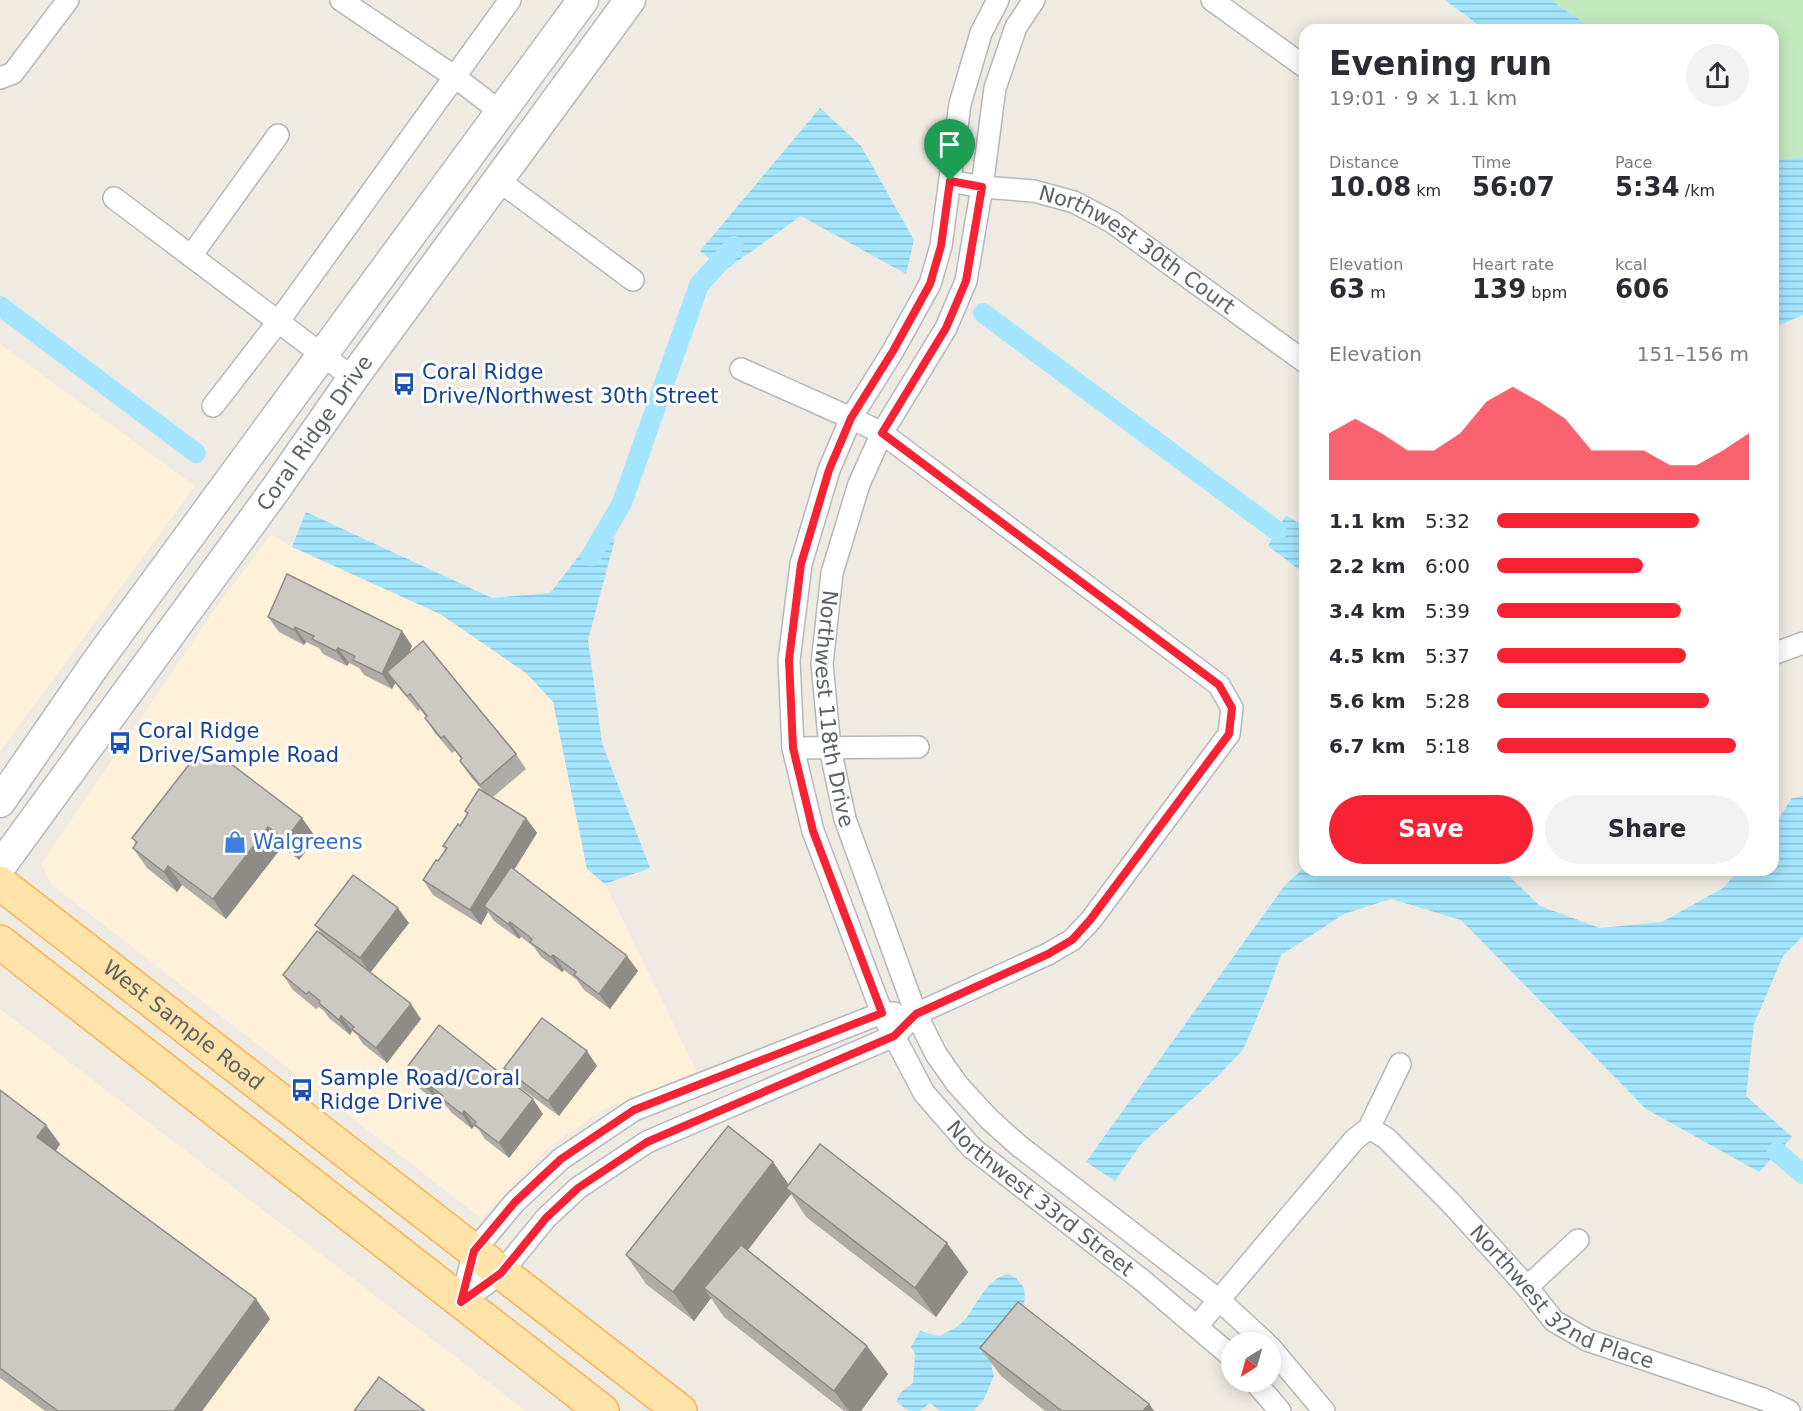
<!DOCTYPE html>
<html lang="en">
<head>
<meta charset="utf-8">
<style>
  :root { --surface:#fff; --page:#f2f2f3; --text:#2b2b33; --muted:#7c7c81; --accent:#f72233 }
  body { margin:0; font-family:"DejaVu Sans",sans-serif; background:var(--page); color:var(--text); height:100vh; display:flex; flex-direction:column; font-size:22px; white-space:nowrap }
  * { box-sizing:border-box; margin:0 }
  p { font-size:20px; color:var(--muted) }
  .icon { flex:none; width:33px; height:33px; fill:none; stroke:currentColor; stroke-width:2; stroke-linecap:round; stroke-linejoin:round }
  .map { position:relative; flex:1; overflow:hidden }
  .sheet { position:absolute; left:1299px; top:24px; width:480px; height:852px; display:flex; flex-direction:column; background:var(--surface); border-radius:18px; box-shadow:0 3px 15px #0003 }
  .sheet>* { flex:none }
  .needle { width:39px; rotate:217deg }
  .buttons { position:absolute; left:1221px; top:1332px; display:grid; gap:12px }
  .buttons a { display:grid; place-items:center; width:60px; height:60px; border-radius:50%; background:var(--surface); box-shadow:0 3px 15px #0003; font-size:30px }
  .pin { position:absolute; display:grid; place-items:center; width:51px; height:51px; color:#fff; margin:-62px -26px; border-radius:50% 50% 50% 0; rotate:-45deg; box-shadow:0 0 6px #0007 }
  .pin .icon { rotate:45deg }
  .round { display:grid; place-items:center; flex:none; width:63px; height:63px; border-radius:32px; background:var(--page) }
  .head { display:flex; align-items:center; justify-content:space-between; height:102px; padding:0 30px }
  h1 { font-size:33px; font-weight:800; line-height:45px }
  .metrics { display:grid; grid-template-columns:repeat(3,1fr); gap:9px; height:102px; padding:6px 30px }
  .metrics div { display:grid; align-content:center }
  .metrics b { font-size:26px; font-weight:800 }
  .metrics small { font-size:16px; font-weight:400 }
  .metrics p { font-size:16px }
  .chart { height:168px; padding:12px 30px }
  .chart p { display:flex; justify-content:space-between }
  .chart svg { width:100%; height:108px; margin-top:6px; fill:var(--accent); opacity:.7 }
  .primary-button { display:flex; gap:12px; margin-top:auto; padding:12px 30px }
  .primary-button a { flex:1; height:69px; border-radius:36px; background:var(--accent); color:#fff; font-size:24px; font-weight:800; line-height:69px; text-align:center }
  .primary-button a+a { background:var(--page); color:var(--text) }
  ul { padding:0 30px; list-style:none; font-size:20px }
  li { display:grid; grid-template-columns:96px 72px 1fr; align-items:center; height:45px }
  li i { height:15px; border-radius:8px; background:var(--accent) }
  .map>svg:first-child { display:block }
</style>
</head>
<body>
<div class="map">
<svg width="1803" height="1411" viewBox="0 0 1803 1411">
  <defs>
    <pattern id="water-rules" width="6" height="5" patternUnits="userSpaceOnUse" patternTransform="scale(1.5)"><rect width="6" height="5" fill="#a4e6ff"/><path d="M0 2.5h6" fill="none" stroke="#89bed2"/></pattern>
  </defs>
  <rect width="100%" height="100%" fill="#efebe3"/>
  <g fill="#fff0d9">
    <polygon points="0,344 195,486 0,752"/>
    <polygon points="271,534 292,547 440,614 526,673 553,702 587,869 605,884 697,1072 606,1108 551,1145 481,1218 51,884 41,864 216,608"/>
    <polygon points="0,1009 526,1411 0,1411"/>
  </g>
  <polygon fill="#c4e9be" points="1551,0 1803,0 1803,157 1778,160 1773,156 1773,30 1594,30"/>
  <g fill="url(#water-rules)">
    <polygon points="1445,0 1551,0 1594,30 1485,30"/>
    <polygon points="820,108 861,146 914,240 906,274 801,216 724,271 700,251"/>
    <polygon points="1773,156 1778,160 1803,157 1803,315 1773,328"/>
    <polygon points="306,512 492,598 550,593 599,530 615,539 588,640 602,743 650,868 605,884 587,869 553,702 526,673 440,614 292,547"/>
    <polygon points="1286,515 1305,527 1305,574 1268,546"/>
    <polygon points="1803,796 1803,936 1783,956 1754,1024 1746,1096 1792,1137 1759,1172 1646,1109 1461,920 1391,899 1344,914 1281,955 1267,994 1243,1050 1215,1079 1141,1144 1115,1181 1086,1162 1285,885 1305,867 1305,870 1503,870 1540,906 1600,928 1662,922 1723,888 1739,870 1773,870 1773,827 1792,798"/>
    <path d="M1009,1274L1016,1278L1024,1288C1025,1295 1025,1305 1022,1311C1010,1338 982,1341 994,1376L983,1401L973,1411H940L930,1403L920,1411H909L896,1402L900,1393L913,1383L915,1354L911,1347L920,1331L939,1336C948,1332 961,1326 967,1317C978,1302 988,1277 1009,1274Z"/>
  </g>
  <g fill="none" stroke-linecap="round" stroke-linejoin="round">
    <g stroke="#a4e6ff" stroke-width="20">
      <polyline points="0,306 196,453"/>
      <polyline points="983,313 1277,531"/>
      <polyline points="591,556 622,503 699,285 734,246"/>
      <polyline points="1777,1152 1803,1174"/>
    </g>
    <g stroke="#b4b8bc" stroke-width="24">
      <g id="street">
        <polyline points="341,0 455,77 501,112"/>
        <path id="s1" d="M998,0L981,33L960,104L941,246L930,284L893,351L851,418L829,470L801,564L789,660L793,748L813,831L882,1013L924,1093L972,1148L1143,1281L1232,1357"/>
        <path id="s2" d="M1034,0L1016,27L995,88L982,187L966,281L946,328L882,433L859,484L832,573L822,664L830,748L845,819L916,1014L936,1054L957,1084L989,1119L1018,1145L1219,1300L1265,1342"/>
        <polyline points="1212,0 1305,67"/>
        <polyline points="0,78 13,73 68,0"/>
        <polyline points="498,180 633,280"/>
        <path id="s3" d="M950,181L982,187L1034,191L1074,202L1112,222L1305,362"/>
        <polyline points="114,198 353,378"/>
        <polyline points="191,256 278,135"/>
        <polyline points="213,406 278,322 510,0"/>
        <polyline points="1773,654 1803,643"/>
        <polyline points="793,748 918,747"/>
        <path id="s4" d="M1369,1128L1386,1138L1451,1203L1527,1287L1554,1321L1587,1340L1763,1399L1789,1411"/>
        <polyline points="1527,1287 1578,1240"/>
        <polyline points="461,1302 501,1273 546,1218 578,1188 647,1142 894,1036 916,1014 1048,954 1072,940 1091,920 1229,734 1232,708 1219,685 882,433 851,418 741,369"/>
        <polyline points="461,1302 474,1251 515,1202 561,1159 634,1110 882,1013 894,1013"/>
        <polyline points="1197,1326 1354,1140 1369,1128 1400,1064"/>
        <polyline points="1270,1347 1324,1411"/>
        <polyline points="1255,1382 1280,1411"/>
      </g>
    </g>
    <g stroke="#b5babf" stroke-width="33">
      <g id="secondary">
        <polyline points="0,802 96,663 583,0"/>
        <path id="s5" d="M0,867L275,490L353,378L630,0"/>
      </g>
    </g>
    <g stroke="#fdb14f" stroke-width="36">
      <g id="primary">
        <path id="s6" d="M0,883L680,1411"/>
        <polyline points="0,942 602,1411"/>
      </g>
    </g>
    <use href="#street" stroke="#fff" stroke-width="21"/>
    <use href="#secondary" stroke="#fff" stroke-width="30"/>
    <use href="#primary" stroke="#ffe3a9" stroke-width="33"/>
  </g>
  <g fill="#afaca7">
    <polygon points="268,617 402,631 412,646 409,653 516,754 526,769 493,797 526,818 537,833 514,870 638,971 610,1009 584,990 577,980 564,970 562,972 541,957 534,947 521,937 519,939 494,921 488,912 481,925 433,895 423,880 438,861 446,850 443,846 460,826 467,814 465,811 483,791 470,776 460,761 461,759 455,751 452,753 435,733 425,718 426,717 420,709 418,711 395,683 392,689 364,675 359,668 349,663 347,666 323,654 319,648 306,642 304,645 279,632"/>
    <polygon points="302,818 316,838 299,860 282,847 226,919 182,885 177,892 147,868 133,848 136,843 132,838"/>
    <polygon points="409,923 370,973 421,1019 387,1063 363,1044 357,1035 352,1031 350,1035 329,1018 324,1011 319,1007 316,1009 293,990 283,975 322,935 315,925"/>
    <polygon points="597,1066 559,1116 514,1083 504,1068"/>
    <polygon points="405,1070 543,1114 509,1158 485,1139 479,1130 474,1126 472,1129 452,1113 446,1106 441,1101 439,1104 415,1085"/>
    <polygon points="0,1090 60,1144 56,1151 256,1299 270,1319 202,1411 45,1411 0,1378"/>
    <polygon points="773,1162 789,1185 947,1243 968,1272 936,1317 806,1217 791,1194 748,1250 867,1346 888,1374 861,1411 844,1411 724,1317 711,1298 694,1321 646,1284 626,1255"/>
    <polygon points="980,1348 1149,1404 1154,1411 1045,1411 1001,1376"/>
  </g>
  <g fill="#8f8c88">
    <polygon points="295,627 306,642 304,645 294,630"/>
    <polygon points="402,631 412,646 395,682 387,672 395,683 392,689 382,674"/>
    <polygon points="338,648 349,663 347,666 336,651"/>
    <polygon points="302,818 316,838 299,860 285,840"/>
    <polygon points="526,818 537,833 489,910 484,906 488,912 481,925 470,910"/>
    <polygon points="268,827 282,847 226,919 213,899"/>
    <polygon points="168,866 182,885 177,892 164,872"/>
    <polygon points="398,908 409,923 370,973 360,958"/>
    <polygon points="510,922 521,937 519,939 508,924"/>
    <polygon points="553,955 564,970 562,972 551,957"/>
    <polygon points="627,956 638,971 610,1009 599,994"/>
    <polygon points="411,1004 421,1019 387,1063 376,1048"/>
    <polygon points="341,1016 352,1031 350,1035 339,1020"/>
    <polygon points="587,1051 597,1066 559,1116 548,1101"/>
    <polygon points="430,1086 441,1101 439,1104 428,1089"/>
    <polygon points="533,1099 543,1114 509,1158 499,1143"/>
    <polygon points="464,1111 474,1126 472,1129 462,1114"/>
    <polygon points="46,1125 60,1144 51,1157 37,1137"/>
    <polygon points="773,1162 793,1191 786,1188 791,1194 713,1295 704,1288 711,1298 694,1321 673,1292"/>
    <polygon points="947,1243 968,1272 936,1317 915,1288"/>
    <polygon points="256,1299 270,1319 202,1411 174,1411"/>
    <polygon points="867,1346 888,1374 861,1411 849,1411 834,1391"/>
    <polygon points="1149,1404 1154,1411 1143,1411"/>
  </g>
  <g fill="#ccc8c2" stroke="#8f8c88" stroke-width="1.5">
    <polygon points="287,574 402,631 382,674 353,660 355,656 338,648 336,651 312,639 314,636 295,627 294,630 268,617"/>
    <polygon points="423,641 516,754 480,785 460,761 462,758 444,736 441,738 425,718 427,716 410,694 407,696 387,672"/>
    <polygon points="205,744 302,818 285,840 268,827 213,899 168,866 164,872 133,848 137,842 132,838"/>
    <polygon points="479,789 526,818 470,910 423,880 436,860 438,861 447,848 443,846 458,824 460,826 468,813 465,811"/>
    <polygon points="511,867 627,956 599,994 574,975 576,972 553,955 551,957 530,942 532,939 510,922 508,924 484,906"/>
    <polygon points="353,875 398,908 360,958 315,925"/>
    <polygon points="317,931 411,1004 376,1048 352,1029 354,1027 341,1016 339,1020 319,1003 320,1001 309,992 306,994 283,975"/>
    <polygon points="542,1018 587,1051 548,1101 504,1068"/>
    <polygon points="439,1025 533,1099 499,1143 474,1124 476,1122 464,1111 462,1114 441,1098 443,1096 430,1086 428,1089 405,1070"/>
    <polygon points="0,1090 46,1125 37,1137 256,1299 174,1411 58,1411 0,1368"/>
    <polygon points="728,1126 773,1162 673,1292 626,1255"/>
    <polygon points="820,1144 947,1243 915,1288 786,1188"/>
    <polygon points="741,1245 867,1346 834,1391 704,1288"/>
    <polygon points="1018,1302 1149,1404 1143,1411 1062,1411 980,1348"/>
    <polygon points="379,1377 425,1411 354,1411"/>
  </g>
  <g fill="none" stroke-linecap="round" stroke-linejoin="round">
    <g stroke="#fff" stroke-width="12">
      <polygon id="route" points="950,181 982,187 966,281 946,328 882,433 1219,685 1232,708 1229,734 1090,920 1072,940 1048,954 916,1014 894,1036 647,1142 578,1188 546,1218 501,1273 461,1302 474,1251 515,1202 561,1159 634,1110 882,1013 813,831 793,748 789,660 801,564 829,470 851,418 893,351 930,284 941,246"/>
    </g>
    <use href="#route" stroke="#f72233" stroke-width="8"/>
  </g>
  <defs>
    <g id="bus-bare" transform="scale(1.8)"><path d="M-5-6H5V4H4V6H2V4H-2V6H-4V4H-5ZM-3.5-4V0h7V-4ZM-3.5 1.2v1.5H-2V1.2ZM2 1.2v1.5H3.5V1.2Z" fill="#1a4fb4" stroke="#fff" stroke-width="2.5" paint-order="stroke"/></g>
    <g id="shop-bare" transform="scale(1.8)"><path d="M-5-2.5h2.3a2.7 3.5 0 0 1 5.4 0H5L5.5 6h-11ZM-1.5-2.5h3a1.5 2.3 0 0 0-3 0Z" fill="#3f7fe0" stroke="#fff" stroke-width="2.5" paint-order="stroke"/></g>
  </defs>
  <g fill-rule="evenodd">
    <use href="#bus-bare" x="404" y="384"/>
    <use href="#bus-bare" x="120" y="743"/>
    <use href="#shop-bare" x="235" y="842"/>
    <use href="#bus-bare" x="302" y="1090"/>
  </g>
  <g text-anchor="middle" stroke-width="6" stroke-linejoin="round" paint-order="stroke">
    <g font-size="21" fill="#5b6165" stroke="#fff">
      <text dy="7" stroke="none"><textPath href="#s3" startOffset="204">Northwest 30th Court</textPath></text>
      <text dy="7" stroke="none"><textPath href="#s5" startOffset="536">Coral Ridge Drive</textPath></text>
      <text dy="7" stroke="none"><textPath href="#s2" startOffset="752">Northwest 118th Drive</textPath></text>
      <text dy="7" stroke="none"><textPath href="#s6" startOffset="232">West Sample Road</textPath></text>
      <text dy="7" stroke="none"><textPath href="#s1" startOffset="1317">Northwest 33rd Street</textPath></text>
      <text dy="7" stroke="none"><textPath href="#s4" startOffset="261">Northwest 32nd Place</textPath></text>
    </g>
    <g font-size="21" fill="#164399" stroke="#fff" text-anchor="start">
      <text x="422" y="379">Coral Ridge<tspan x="422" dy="24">Drive/Northwest 30th Street</tspan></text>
      <text x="138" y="738">Coral Ridge<tspan x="138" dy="24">Drive/Sample Road</tspan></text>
      <text x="320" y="1085">Sample Road/Coral<tspan x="320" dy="24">Ridge Drive</tspan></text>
    </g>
    <g font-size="21" fill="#366cbe" stroke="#fff" text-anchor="start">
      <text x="253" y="849">Walgreens</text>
    </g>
  </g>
</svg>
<div class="buttons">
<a><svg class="needle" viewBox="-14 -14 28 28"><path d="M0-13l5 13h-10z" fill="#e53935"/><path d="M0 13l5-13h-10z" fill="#7c7c81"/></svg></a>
</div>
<div class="pin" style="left:950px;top:181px;background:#1e9e55"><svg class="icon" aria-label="arrive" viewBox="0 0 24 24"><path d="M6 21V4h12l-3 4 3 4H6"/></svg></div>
<section class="sheet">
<div class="head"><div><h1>Evening run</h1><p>19:01 · 9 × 1.1 km</p></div><a class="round"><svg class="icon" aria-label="share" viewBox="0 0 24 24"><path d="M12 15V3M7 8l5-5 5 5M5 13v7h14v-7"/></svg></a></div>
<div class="metrics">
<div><p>Distance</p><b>10.08<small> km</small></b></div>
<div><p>Time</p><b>56:07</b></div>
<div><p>Pace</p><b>5:34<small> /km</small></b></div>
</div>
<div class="metrics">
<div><p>Elevation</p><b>63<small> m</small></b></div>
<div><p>Heart rate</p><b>139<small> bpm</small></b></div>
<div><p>kcal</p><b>606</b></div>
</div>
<div class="chart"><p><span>Elevation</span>151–156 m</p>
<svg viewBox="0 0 160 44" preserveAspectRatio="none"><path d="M0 44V25L10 19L20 25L30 32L40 32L50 25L60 12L70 6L80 12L90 19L100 32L110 32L120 32L130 38L140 38L150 32L160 25V44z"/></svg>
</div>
<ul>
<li><b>1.1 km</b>5:32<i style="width:80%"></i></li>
<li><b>2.2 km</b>6:00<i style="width:58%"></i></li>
<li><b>3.4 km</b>5:39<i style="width:73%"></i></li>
<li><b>4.5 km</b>5:37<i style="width:75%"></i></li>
<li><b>5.6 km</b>5:28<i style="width:84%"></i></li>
<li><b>6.7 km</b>5:18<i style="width:95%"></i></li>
</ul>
<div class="primary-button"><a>Save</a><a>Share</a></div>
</section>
</div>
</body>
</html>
